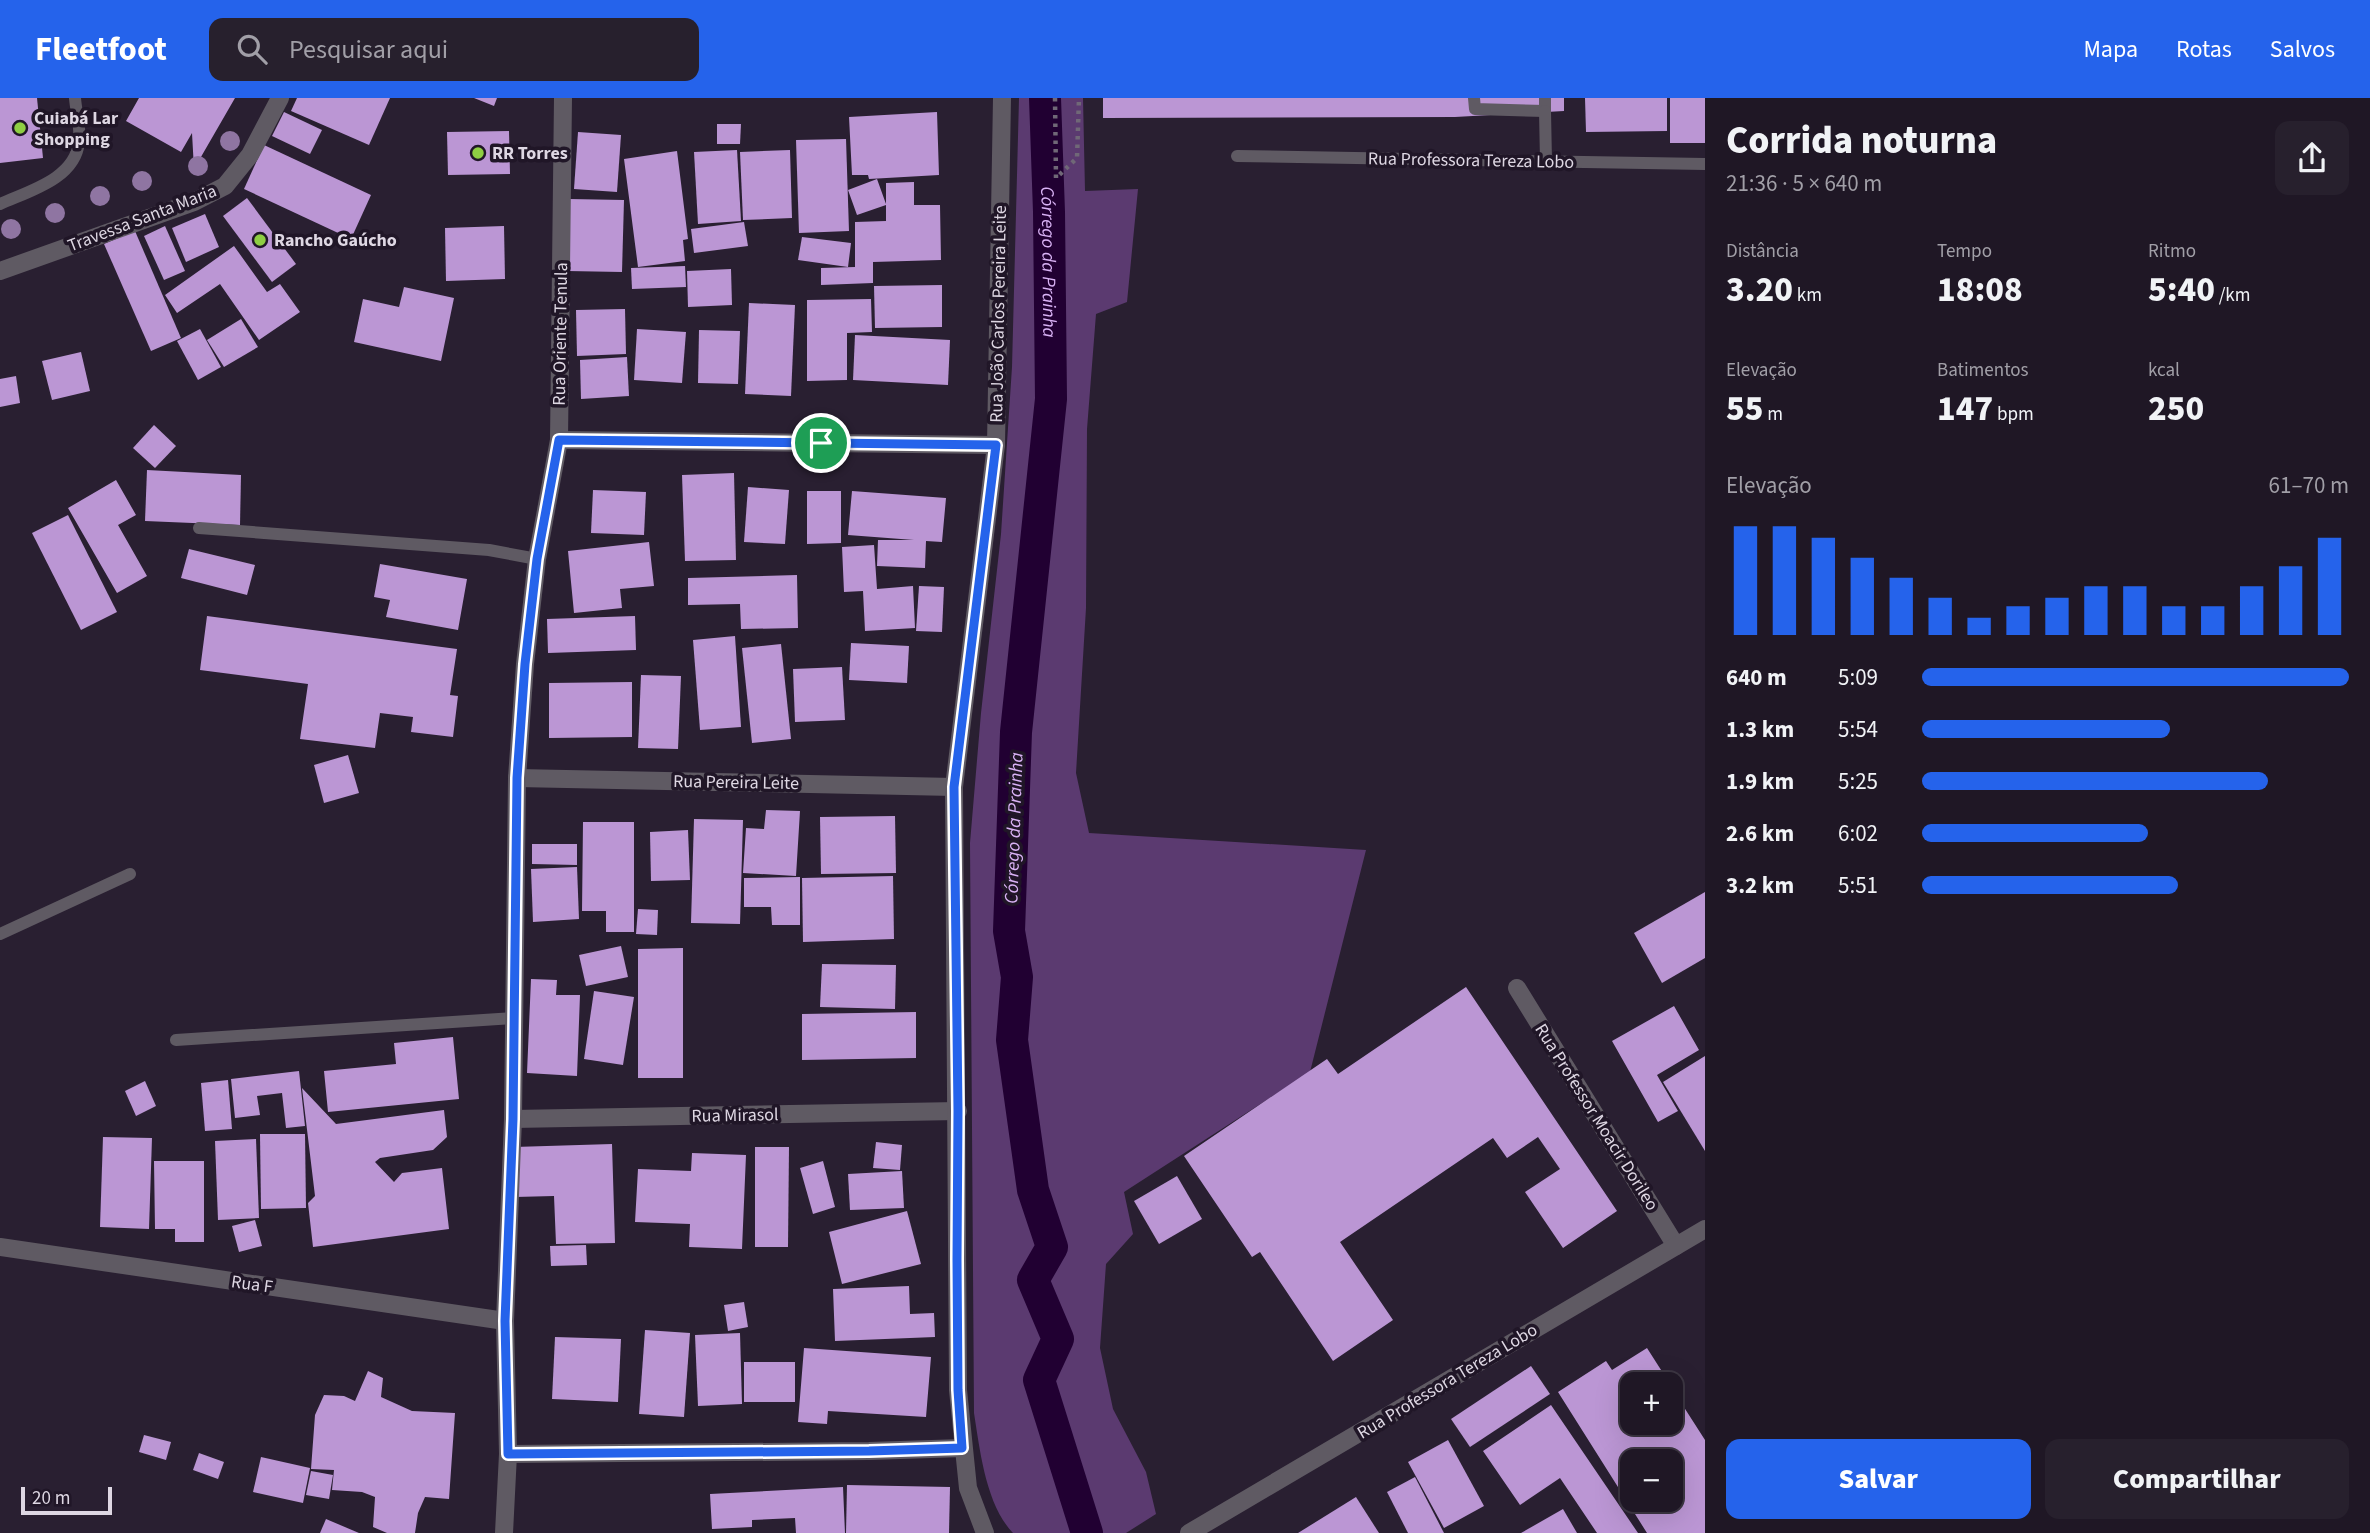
<!DOCTYPE html>
<html lang="pt">
<head>
<meta charset="utf-8">
<style>
  :root { --surface:#1f1725; --page:#27202d; --text:#f1f3f6; --muted:#a19fa7; --line:#3c3642; --accent:#2563eb }
  body { margin:0; font-family:"Source Sans 3",sans-serif; background:var(--page); color:var(--text); height:100vh; display:flex; flex-direction:column; font-size:26px; white-space:nowrap }
  * { box-sizing:border-box; margin:0 }
  p { font-size:23px; color:var(--muted) }
  .icon { flex:none; width:38px; height:38px; fill:none; stroke:currentColor; stroke-width:2; stroke-linecap:round; stroke-linejoin:round }
  .map { position:relative; flex:1; overflow:hidden }
  .sheet { display:flex; flex-direction:column; background:var(--surface); width:665px }
  .sheet>* { flex:none }
  .fabs { position:absolute; left:1620px; top:1274px; display:grid; gap:14px }
  .fabs a { display:grid; place-items:center; width:63px; height:63px; border-radius:14px; background:var(--surface); box-shadow:0 7px 28px #0002,0 0 0 2px var(--line); font-size:35px }
  .scale { position:absolute; left:21px; bottom:18px; width:91px; box-sizing:border-box; padding-left:7px; border:4px solid #ded7e3; border-top:0; font-size:19px; line-height:24px; white-space:nowrap; color:#ded7e3; -webkit-text-stroke:5px #201627; paint-order:stroke }
  .pin { position:absolute; display:grid; place-items:center; width:60px; height:60px; color:#fff; margin:-30px; border:4px solid #fff; border-radius:50%; box-shadow:0 2px 7px #0007 }
  .round { display:grid; place-items:center; flex:none; width:74px; height:74px; border-radius:14px; background:var(--page) }
  .head { display:flex; align-items:center; justify-content:space-between; height:119px; padding:0 21px }
  h1 { font-size:38px; font-weight:800; line-height:52px }
  .metrics { display:grid; grid-template-columns:repeat(3,1fr); gap:10px; height:119px; padding:7px 21px }
  .metrics div { display:grid; align-content:center }
  .metrics b { font-size:35px; font-weight:800 }
  .metrics small { font-size:19px; font-weight:400 }
  .metrics p { font-size:19px }
  .chart { height:196px; padding:14px 21px }
  .chart p { display:flex; justify-content:space-between }
  .chart svg { width:100%; height:126px; margin-top:7px; stroke:var(--accent); stroke-width:6 }
  .button { display:flex; gap:14px; margin-top:auto; padding:14px 21px }
  .button a { flex:1; height:80px; border-radius:14px; background:var(--accent); color:#fff; font-size:28px; font-weight:800; line-height:80px; text-align:center }
  .button a+a { background:var(--page); color:var(--text) }
  ul { padding:0 21px; list-style:none; font-size:23px }
  li { display:grid; grid-template-columns:112px 84px 1fr; align-items:center; height:52px }
  li i { height:18px; border-radius:9px; background:var(--accent) }
  header { display:flex; align-items:center; gap:42px; box-sizing:border-box; height:98px; padding:0 35px; background:var(--accent); color:#fff }
  header strong { font-size:33px }
  nav { display:flex; gap:38px; margin-inline-start:auto; font-size:24px }
  .search { width:490px; height:63px; background:var(--page); display:flex; align-items:center; gap:18px; box-sizing:border-box; padding:0 24px; border-radius:14px; color:var(--muted); font-size:26px }
  main { display:flex; flex:1; min-height:0 }
  .map>svg:first-child { display:block }
</style>
</head>
<body>
<header>
<strong>Fleetfoot</strong>
<div class="search"><svg class="icon" aria-label="search" viewBox="0 0 24 24"><circle cx="10" cy="10" r="6"/><path d="M15 15l6 6"/></svg>Pesquisar aqui</div>
<nav><a>Mapa</a><a>Rotas</a><a>Salvos</a></nav>
</header>
<main>
<div class="map">
<svg width="1705" height="1435" viewBox="0 0 1705 1435">
  <rect width="100%" height="100%" fill="#291f31"/>
  <path fill="#5b3a70" d="M1019,0H1083L1085,93L1138,91L1127,204L1096,216L1087,331L1086,510L1076,675L1089,735L1366,752L1310,974L1124,1094L1133,1136L1106,1166L1100,1250L1113,1311L1146,1374L1156,1416L1126,1435H1013C986,1407 980,1353 974,1315L970,745L981,615L1001,436L1012,269Z"/>
  <g fill="none" stroke-linecap="round" stroke-linejoin="round">
    <path stroke="#210032" stroke-width="32" id="s1" d="M1045,0L1049,114L1051,301L1016,634L1009,833L1017,879L1012,942L1033,1092L1052,1149L1033,1182L1058,1241L1039,1282L1087,1435"/>
  </g>
  <g fill="#bb96d4" fill-rule="evenodd">
    <polygon points="0,0 37,0 43,60 0,65"/>
    <polygon points="139,0 235,0 194,71 192,35 181,54 126,23"/>
    <polygon points="297,0 390,0 369,47 291,13"/>
    <polygon points="474,0 497,0 494,8"/>
    <polygon points="1103,0 1564,0 1564,13 1455,19 1103,20"/>
    <polygon points="1585,0 1667,0 1667,33 1586,34"/>
    <rect x="1670" y="0" width="35" height="45"/>
    <polygon points="284,14 322,32 310,56 272,38"/>
    <polygon points="937,14 939,77 869,81 868,77 852,77 849,19"/>
    <polygon points="717,26 741,26 740,46 717,46"/>
    <polygon points="509,33 510,76 448,77 447,34"/>
    <polygon points="578,34 621,37 617,94 574,91"/>
    <polygon points="846,41 849,133 799,135 796,42"/>
    <polygon points="264,47 371,97 351,141 244,91"/>
    <polygon points="737,52 741,123 698,126 694,54"/>
    <polygon points="790,52 792,120 743,122 740,54"/>
    <polygon points="677,53 688,141 683,142 685,163 638,169 624,61"/>
    <polygon points="877,81 886,106 886,85 914,84 914,107 940,107 941,162 873,164 873,185 821,187 821,170 855,169 855,124 886,123 886,107 857,117 848,92"/>
    <polygon points="247,100 296,166 272,184 223,118"/>
    <polygon points="569,101 624,102 622,174 567,173"/>
    <polygon points="205,116 219,149 186,164 172,130"/>
    <polygon points="744,124 748,148 694,155 691,131"/>
    <polygon points="165,128 185,173 164,182 144,138"/>
    <polygon points="504,128 505,181 446,183 445,130"/>
    <polygon points="135,133 181,240 151,253 104,146"/>
    <polygon points="802,139 851,145 848,169 798,162"/>
    <polygon points="234,148 267,194 280,186 300,214 259,242 220,186 177,215 165,197"/>
    <polygon points="685,168 686,189 632,191 631,170"/>
    <polygon points="731,171 732,207 688,209 687,173"/>
    <polygon points="942,187 942,229 875,230 874,188"/>
    <polygon points="404,189 454,200 441,263 354,244 363,201 399,209"/>
    <polygon points="871,201 872,234 847,235 847,282 807,283 807,202"/>
    <polygon points="749,205 795,207 791,298 745,296"/>
    <polygon points="625,211 626,256 577,258 576,212"/>
    <polygon points="241,221 258,249 224,269 207,242"/>
    <polygon points="200,231 221,269 198,282 177,243"/>
    <polygon points="637,231 686,234 682,285 634,282"/>
    <polygon points="699,232 740,233 738,286 698,285"/>
    <polygon points="855,237 950,242 948,287 853,282"/>
    <polygon points="81,254 90,293 52,302 42,263"/>
    <polygon points="627,259 629,298 581,301 580,262"/>
    <polygon points="16,278 20,305 0,309 0,281"/>
    <polygon points="154,327 176,348 155,370 133,350"/>
    <polygon points="147,372 241,377 240,427 145,423"/>
    <polygon points="734,375 736,462 685,463 682,377"/>
    <polygon points="116,382 136,417 118,427 147,478 117,495 68,410"/>
    <polygon points="748,389 789,392 785,446 744,444"/>
    <polygon points="593,392 646,394 644,437 591,435"/>
    <polygon points="807,393 841,393 841,445 807,446"/>
    <polygon points="852,393 946,400 942,444 926,443 925,470 877,468 878,442 914,442 848,437"/>
    <polygon points="68,417 117,514 81,532 32,435"/>
    <polygon points="649,444 654,488 620,491 622,510 574,515 568,453"/>
    <polygon points="874,447 877,491 913,488 915,530 865,533 863,493 844,494 842,449"/>
    <polygon points="189,451 255,467 247,497 181,480"/>
    <polygon points="380,466 467,481 458,532 386,519 390,502 374,499"/>
    <polygon points="797,477 798,530 741,531 740,506 688,507 688,480"/>
    <polygon points="919,488 944,489 942,534 916,533"/>
    <polygon points="207,518 457,551 450,597 458,598 453,639 411,634 413,619 380,615 375,650 300,641 308,586 200,572"/>
    <polygon points="635,518 636,552 548,555 547,521"/>
    <polygon points="735,538 741,629 700,632 693,542"/>
    <polygon points="851,545 909,548 907,585 849,582"/>
    <polygon points="781,546 791,641 752,645 742,550"/>
    <polygon points="842,569 845,622 795,624 793,571"/>
    <polygon points="641,577 681,578 678,651 638,650"/>
    <polygon points="632,584 632,639 549,640 549,585"/>
    <polygon points="348,657 359,695 324,705 314,667"/>
    <polygon points="766,712 800,713 796,778 743,775 746,730 764,731"/>
    <polygon points="895,718 896,775 821,776 820,719"/>
    <polygon points="694,721 743,722 740,826 691,825"/>
    <polygon points="583,724 634,724 634,834 606,834 606,813 582,813"/>
    <polygon points="688,732 690,782 651,783 650,734"/>
    <polygon points="532,746 577,746 577,767 532,766"/>
    <polygon points="577,769 579,821 533,824 531,771"/>
    <polygon points="893,778 894,841 803,844 802,780"/>
    <polygon points="800,779 800,827 772,827 771,809 744,809 744,780"/>
    <polygon points="1705,794 1705,860 1662,885 1634,835"/>
    <polygon points="638,811 658,812 657,837 636,836"/>
    <polygon points="621,848 628,879 586,888 579,857"/>
    <polygon points="683,850 683,980 638,980 638,851"/>
    <polygon points="822,866 896,867 895,911 820,909"/>
    <polygon points="531,881 557,882 556,897 580,897 577,978 527,975"/>
    <polygon points="1466,889 1617,1113 1563,1150 1525,1094 1560,1071 1538,1039 1507,1060 1493,1040 1340,1144 1393,1222 1333,1263 1260,1154 1252,1159 1184,1058 1327,961 1338,976"/>
    <polygon points="594,893 634,899 623,967 584,961"/>
    <polygon points="1674,908 1699,952 1657,977 1678,1013 1658,1024 1612,943"/>
    <polygon points="916,914 916,960 802,962 802,916"/>
    <polygon points="453,939 459,1001 328,1014 324,973 396,966 394,945"/>
    <polygon points="1705,958 1705,1053 1663,984"/>
    <polygon points="299,973 305,1028 286,1030 282,995 257,998 260,1017 235,1020 231,981"/>
    <polygon points="228,982 232,1031 205,1033 201,985"/>
    <polygon points="145,983 156,1008 136,1018 125,993"/>
    <polygon points="302,990 336,1026 444,1012 447,1039 433,1052 380,1060 375,1064 394,1084 402,1075 442,1070 449,1131 313,1149 308,1105 315,1098"/>
    <polygon points="260,1036 305,1036 306,1110 261,1111"/>
    <polygon points="103,1039 152,1040 149,1131 100,1129"/>
    <polygon points="256,1041 259,1120 218,1122 215,1043"/>
    <polygon points="876,1044 902,1047 900,1072 873,1070"/>
    <polygon points="612,1046 615,1145 556,1146 554,1098 515,1099 514,1049"/>
    <polygon points="755,1049 789,1049 788,1149 755,1149"/>
    <polygon points="692,1055 746,1057 742,1151 689,1149 690,1126 635,1124 638,1071 691,1073"/>
    <polygon points="154,1063 204,1063 204,1144 175,1144 175,1131 155,1131"/>
    <polygon points="823,1063 835,1109 813,1116 800,1070"/>
    <polygon points="902,1073 904,1110 850,1112 848,1076"/>
    <polygon points="1177,1078 1202,1121 1159,1146 1134,1103"/>
    <polygon points="907,1113 921,1166 842,1186 829,1134"/>
    <polygon points="255,1122 262,1148 239,1154 232,1128"/>
    <polygon points="586,1147 587,1167 551,1168 550,1148"/>
    <polygon points="909,1188 910,1216 934,1215 935,1239 835,1243 833,1191"/>
    <polygon points="744,1204 748,1229 728,1233 724,1207"/>
    <polygon points="645,1232 690,1235 684,1319 639,1316"/>
    <polygon points="740,1235 742,1306 698,1308 695,1237"/>
    <polygon points="555,1239 621,1241 618,1304 552,1301"/>
    <polygon points="804,1250 931,1259 926,1319 828,1313 827,1326 798,1324"/>
    <path d="M1647,1250L1670,1286H1633V1325H1671V1289L1705,1342V1435H1647L1558,1294L1606,1263L1612,1272ZM1633,1363H1671V1402H1633Z"/>
    <rect x="744" y="1264" width="51" height="40"/>
    <polygon points="1531,1268 1550,1296 1470,1349 1451,1321"/>
    <polygon points="368,1273 383,1280 381,1299 412,1313 455,1315 449,1401 425,1399 418,1415 415,1435 387,1435 373,1429 375,1399 362,1394 332,1392 334,1372 311,1371 315,1317 324,1297 344,1298 355,1303"/>
    <polygon points="1551,1307 1638,1435 1597,1435 1560,1380 1520,1407 1483,1353"/>
    <polygon points="144,1337 171,1344 166,1362 139,1354"/>
    <polygon points="1448,1342 1484,1408 1444,1430 1408,1364"/>
    <polygon points="199,1355 224,1364 218,1381 193,1372"/>
    <polygon points="261,1359 310,1370 303,1405 253,1394"/>
    <polygon points="311,1373 333,1377 329,1401 306,1397"/>
    <polygon points="1415,1379 1444,1435 1408,1435 1387,1394"/>
    <polygon points="847,1387 950,1389 949,1435 846,1435"/>
    <polygon points="843,1389 845,1435 796,1435 795,1420 752,1422 752,1429 712,1431 710,1396"/>
    <polygon points="1356,1399 1379,1435 1298,1435"/>
    <polygon points="1563,1411 1577,1435 1521,1435"/>
    <polygon points="326,1421 359,1435 320,1435"/>
  </g>
  <g fill="none" stroke-linecap="round" stroke-linejoin="round">
    <polyline stroke="#706877" stroke-width="4.5" stroke-dasharray="3.5 5" stroke-linecap="butt" points="1055,0 1056,80 1077,60 1079,0"/>
    <g stroke="#5f5a63" stroke-width="12">
      <polyline points="1474,0 1475,11 1545,13 1545,0"/>
      <polyline points="1545,13 1546,63"/>
      <polyline points="1237,58 1705,66"/>
      <path d="M0,106C29,93 75,81 79,44C81,30 76,14 75,0"/>
      <polyline points="199,430 489,452 537,461"/>
      <polyline points="0,836 130,776"/>
      <polyline points="176,942 514,920"/>
    </g>
    <g stroke="#5f5a63" stroke-width="18">
      <polyline points="0,173 194,104 225,88 250,57 280,0"/>
      <polyline points="559,342 996,347"/>
      <polyline points="517,680 954,689"/>
      <polyline points="1517,890 1676,1148"/>
      <polyline points="513,1021 958,1013"/>
      <polyline points="0,1149 505,1223"/>
      <polyline points="508,1356 869,1353 963,1350"/>
      <polyline points="504,1435 508,1356 505,1223 513,1021 517,680 525,566 537,461 559,342 563,0"/>
      <polyline points="985,1435 968,1390 958,1292 954,689 996,347 1002,0"/>
      <polyline points="1189,1435 1705,1131"/>
    </g>
  </g>
  <g fill="#8f75a2">
    <circle cx="230" cy="43" r="10"/>
    <circle cx="198" cy="68" r="10"/>
    <circle cx="142" cy="83" r="10"/>
    <circle cx="100" cy="98" r="10"/>
    <circle cx="55" cy="115" r="10"/>
    <circle cx="11" cy="131" r="10"/>
  </g>
  <g fill="none" stroke-linecap="round" stroke-linejoin="round">
    <g stroke="#fff" stroke-width="14">
      <polygon id="route" points="559,342 996,347 954,689 958,1013 957,1161 958,1292 962,1350 869,1353 508,1356 505,1223 513,1021 517,680 525,566 537,461"/>
    </g>
    <use href="#route" stroke="#2563eb" stroke-width="9"/>
  </g>
  <g fill="#8ece43" stroke="#201627" stroke-width="2.5">
    <circle cx="20" cy="30" r="7"/>
    <circle cx="478" cy="55" r="7"/>
    <circle cx="260" cy="142" r="7"/>
  </g>
  <g text-anchor="middle" stroke-width="7" stroke-linejoin="round" paint-order="stroke">
    <g font-size="18" font-weight="bold" fill="#ded7e3" stroke="#201627" text-anchor="start">
      <text x="34" y="26">Cuiabá Lar<tspan x="34" dy="21">Shopping</tspan></text>
      <text x="492" y="61">RR Torres</text>
      <text x="274" y="148">Rancho Gaúcho</text>
    </g>
    <g font-size="18" fill="#ded7e3" stroke="#201627">
      <text transform="translate(1471 62) rotate(1)" y="6">Rua Professora Tereza Lobo</text>
      <text transform="translate(142 120) rotate(-21)" y="6">Travessa Santa Maria</text>
      <text transform="translate(998 216) rotate(-89)" y="6">Rua João Carlos Pereira Leite</text>
      <text transform="translate(560 236) rotate(-89)" y="6">Rua Oriente Tenula</text>
      <text transform="translate(736 684) rotate(1)" y="6">Rua Pereira Leite</text>
      <text transform="translate(735 1017) rotate(-1)" y="6">Rua Mirasol</text>
      <text transform="translate(1597 1019) rotate(58)" y="6">Rua Professor Moacir Dorileo</text>
      <text transform="translate(252 1186) rotate(8)" y="6">Rua F</text>
      <text transform="translate(1447 1283) rotate(-31)" y="6">Rua Professora Tereza Lobo</text>
    </g>
    <g font-size="19" font-style="italic" fill="#d9b2f5" stroke="#201627">
      <text dy="7" stroke="none"><textPath href="#s1" startOffset="164">Córrego da Prainha</textPath></text>
      <text transform="translate(1013 730) rotate(-88)" y="7">Córrego da Prainha</text>
    </g>
  </g>
</svg>
<div class="fabs">
<a>+</a>
<a>−</a>
</div>
<div class="scale">20 m</div>
<div class="pin" style="left:821px;top:345px;background:#1e9e55"><svg class="icon" aria-label="arrive" viewBox="0 0 24 24"><path d="M6 21V4h12l-3 4 3 4H6"/></svg></div>
</div>
<section class="sheet">
<div class="head"><div><h1>Corrida noturna</h1><p>21:36 · 5 × 640 m</p></div><a class="round"><svg class="icon" aria-label="share" viewBox="0 0 24 24"><path d="M12 15V3M7 8l5-5 5 5M5 13v7h14v-7"/></svg></a></div>
<div class="metrics">
<div><p>Distância</p><b>3.20<small> km</small></b></div>
<div><p>Tempo</p><b>18:08</b></div>
<div><p>Ritmo</p><b>5:40<small> /km</small></b></div>
</div>
<div class="metrics">
<div><p>Elevação</p><b>55<small> m</small></b></div>
<div><p>Batimentos</p><b>147<small> bpm</small></b></div>
<div><p>kcal</p><b>250</b></div>
</div>
<div class="chart"><p><span>Elevação</span>61–70 m</p>
<svg viewBox="0 0 160 44" preserveAspectRatio="none"><path d="M5 44V6M15 44V6M25 44V10M35 44V17M45 44V24M55 44V31M65 44V38M75 44V34M85 44V31M95 44V27M105 44V27M115 44V34M125 44V34M135 44V27M145 44V20M155 44V10"/></svg>
</div>
<ul>
<li><b>640 m</b>5:09<i style="width:100%"></i></li>
<li><b>1.3 km</b>5:54<i style="width:58%"></i></li>
<li><b>1.9 km</b>5:25<i style="width:81%"></i></li>
<li><b>2.6 km</b>6:02<i style="width:53%"></i></li>
<li><b>3.2 km</b>5:51<i style="width:60%"></i></li>
</ul>
<div class="button"><a>Salvar</a><a>Compartilhar</a></div>
</section>
</main>
</body>
</html>
